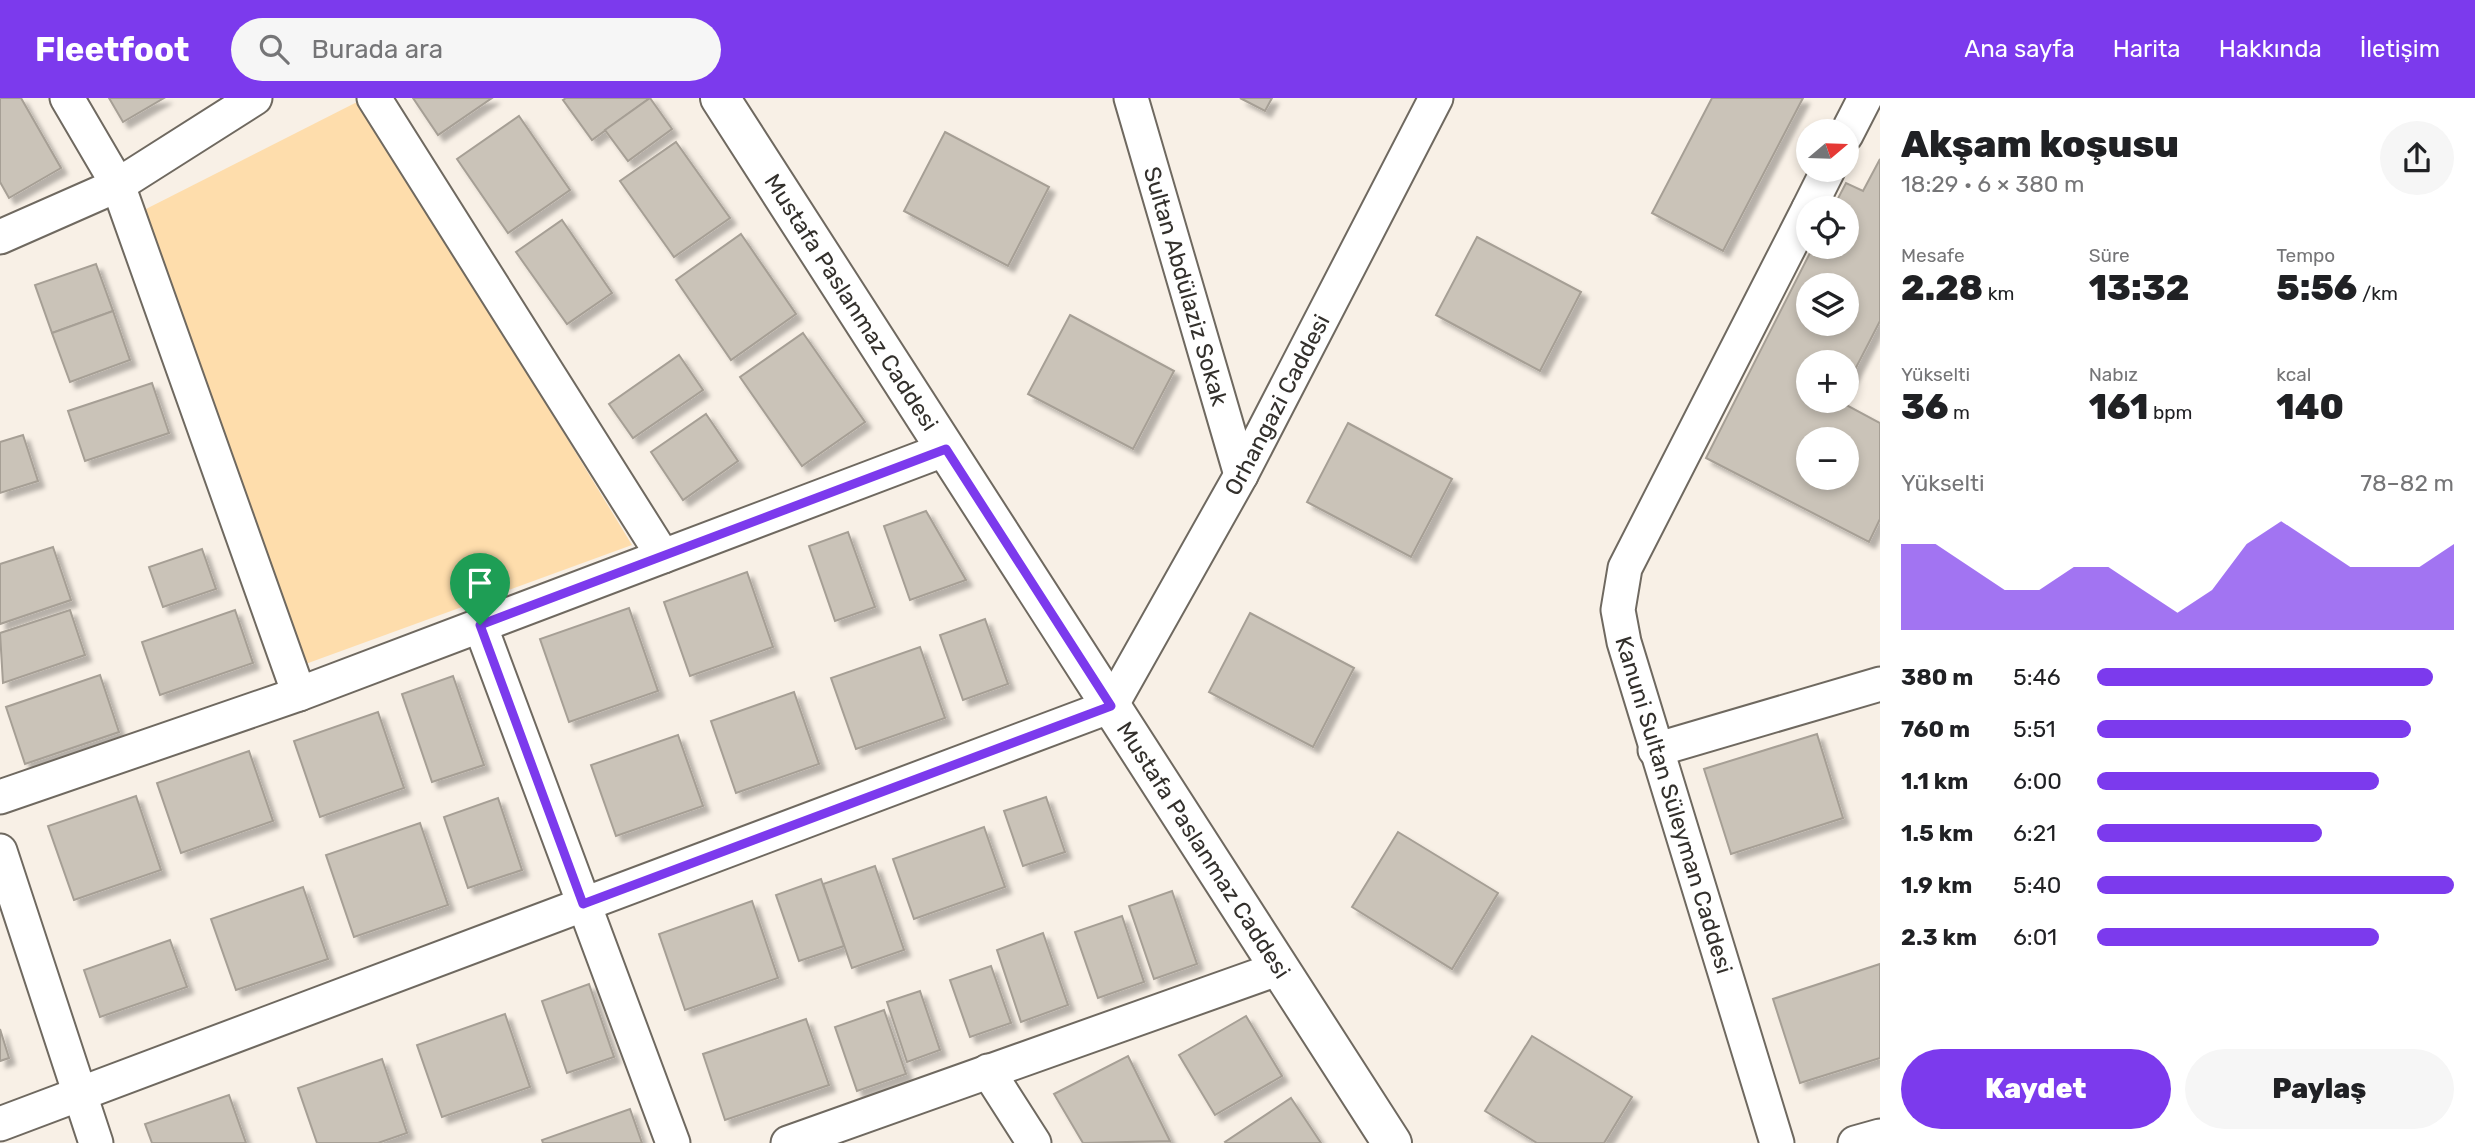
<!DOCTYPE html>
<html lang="tr">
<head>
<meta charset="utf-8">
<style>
  :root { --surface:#fff; --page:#f6f6f6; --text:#202124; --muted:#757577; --accent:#7c3aed }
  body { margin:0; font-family:Rubik,sans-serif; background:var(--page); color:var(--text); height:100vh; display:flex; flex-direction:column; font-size:26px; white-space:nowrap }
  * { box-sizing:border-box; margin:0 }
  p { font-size:23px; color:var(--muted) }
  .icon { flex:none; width:38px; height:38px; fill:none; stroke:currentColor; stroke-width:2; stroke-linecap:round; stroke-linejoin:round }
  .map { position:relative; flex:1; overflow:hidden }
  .details { display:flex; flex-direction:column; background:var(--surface); width:595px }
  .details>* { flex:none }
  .needle { width:46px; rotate:71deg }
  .fabs { position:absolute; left:1796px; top:21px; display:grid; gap:14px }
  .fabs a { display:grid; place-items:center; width:63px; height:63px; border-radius:50%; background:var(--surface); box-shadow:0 4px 10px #0003; font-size:35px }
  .pin { position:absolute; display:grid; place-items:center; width:60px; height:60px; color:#fff; margin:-72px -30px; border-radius:50% 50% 50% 0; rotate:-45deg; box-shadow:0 0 7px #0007 }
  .pin .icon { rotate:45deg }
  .round { display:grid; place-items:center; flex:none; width:74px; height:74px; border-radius:37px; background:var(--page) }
  .overview { display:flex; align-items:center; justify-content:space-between; height:119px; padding:0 21px }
  h1 { font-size:38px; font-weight:800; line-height:52px }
  .figures { display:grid; grid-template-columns:repeat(3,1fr); gap:10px; height:119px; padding:7px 21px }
  .figures div { display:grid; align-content:center }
  .figures b { font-size:35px; font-weight:800 }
  .figures small { font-size:19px; font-weight:400 }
  .figures p { font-size:19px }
  .chart { height:196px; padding:14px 21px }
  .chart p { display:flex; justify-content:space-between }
  .chart svg { width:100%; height:126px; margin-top:7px; fill:var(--accent); opacity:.7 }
  .button { display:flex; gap:14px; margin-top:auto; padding:14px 21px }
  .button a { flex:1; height:80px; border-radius:42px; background:var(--accent); color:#fff; font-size:28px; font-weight:800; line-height:80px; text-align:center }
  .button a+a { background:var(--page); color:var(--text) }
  ul { padding:0 21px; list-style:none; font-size:23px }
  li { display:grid; grid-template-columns:112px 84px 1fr; align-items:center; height:52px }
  li i { height:18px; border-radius:9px; background:var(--accent) }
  header { display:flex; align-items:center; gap:42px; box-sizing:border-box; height:98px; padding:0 35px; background:var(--accent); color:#fff }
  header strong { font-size:33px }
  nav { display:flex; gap:38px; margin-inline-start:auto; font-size:24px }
  .search { width:490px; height:63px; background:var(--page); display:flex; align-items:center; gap:18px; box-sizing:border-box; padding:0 24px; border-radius:38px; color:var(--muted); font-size:26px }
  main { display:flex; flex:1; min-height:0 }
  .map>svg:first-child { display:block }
</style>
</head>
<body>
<header>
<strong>Fleetfoot</strong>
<div class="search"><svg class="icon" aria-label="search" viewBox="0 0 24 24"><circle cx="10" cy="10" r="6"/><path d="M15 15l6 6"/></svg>Burada ara</div>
<nav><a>Ana sayfa</a><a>Harita</a><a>Hakkında</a><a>İletişim</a></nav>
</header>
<main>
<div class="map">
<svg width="1880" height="1045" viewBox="0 0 1880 1045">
  <defs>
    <filter id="shadow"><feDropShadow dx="6" dy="6" stdDeviation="2" flood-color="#0004"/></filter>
  </defs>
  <rect width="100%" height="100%" fill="#f8f0e6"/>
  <polygon fill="#feddac" points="361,2 632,447 300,568 144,112"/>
  <g fill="#cac3b8" stroke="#a69f95" stroke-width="2" fill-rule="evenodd" filter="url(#shadow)">
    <polygon points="0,0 21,0 61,70 9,100 0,84"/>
    <polygon points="109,0 164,0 123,24"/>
    <polygon points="413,0 492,0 438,37"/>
    <polygon points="566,0 650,0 592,42 563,2"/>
    <polygon points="650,0 672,31 628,63 605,32"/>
    <polygon points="1240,0 1272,0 1265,13"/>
    <polygon points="1712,0 1803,0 1723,153 1652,115"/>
    <polygon points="519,18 570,92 508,135 457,61"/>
    <polygon points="945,34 1049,89 1008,168 904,113"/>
    <polygon points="676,44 730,120 674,159 620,83"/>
    <path d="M1880,61V223L1846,289V264H1808V303H1839L1880,325V421L1869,444L1706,360L1813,149H1846V110H1833L1846,85L1863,93ZM1808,187H1846V226H1808ZM1808,341H1846V380H1808Z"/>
    <polygon points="562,122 612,195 567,226 516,154"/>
    <polygon points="741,136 796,216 731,262 676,182"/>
    <polygon points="1477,139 1581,194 1540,273 1436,217"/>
    <polygon points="96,166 113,213 52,235 35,187"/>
    <polygon points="113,213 130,262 70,284 52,235"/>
    <polygon points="1070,217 1174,273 1133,351 1028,296"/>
    <polygon points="803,235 865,324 802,368 740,279"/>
    <polygon points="679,257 703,292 633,340 609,306"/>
    <polygon points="152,285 169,335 85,363 68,313"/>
    <polygon points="706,316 738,363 683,402 651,354"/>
    <polygon points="1348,325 1452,381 1411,459 1307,404"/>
    <polygon points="23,337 38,383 0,395 0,344"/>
    <polygon points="926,413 966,482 910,502 884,428"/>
    <polygon points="848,434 875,509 835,523 809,448"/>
    <polygon points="53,449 71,502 0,526 0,466"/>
    <polygon points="202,451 216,491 163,509 149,469"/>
    <polygon points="747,474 773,549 690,578 664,504"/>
    <polygon points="629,510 658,593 569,624 540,541"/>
    <polygon points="70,512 85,557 3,585 0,535"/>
    <polygon points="235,512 253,565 160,597 142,544"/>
    <polygon points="1250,515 1354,570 1313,649 1209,594"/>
    <polygon points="985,521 1008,586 963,602 940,537"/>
    <polygon points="920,549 945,620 856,651 831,580"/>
    <polygon points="100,577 119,634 25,666 6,609"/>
    <polygon points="453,578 484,667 432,684 402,596"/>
    <polygon points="794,594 819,666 736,695 711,623"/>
    <polygon points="378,614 404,690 320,719 294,643"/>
    <polygon points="1817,636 1843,720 1731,756 1704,671"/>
    <polygon points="678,637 703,708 616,738 591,667"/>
    <polygon points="249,653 273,723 181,755 157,685"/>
    <polygon points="136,698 161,772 74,802 48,728"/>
    <polygon points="1046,699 1065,754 1023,768 1004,713"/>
    <polygon points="498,700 522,772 468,790 444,719"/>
    <polygon points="420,725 448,807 354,839 326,757"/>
    <polygon points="984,729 1005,789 914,821 893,761"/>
    <polygon points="1398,734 1498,795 1452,871 1352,809"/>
    <polygon points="875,768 904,852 852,870 823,786"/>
    <polygon points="821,781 844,848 799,863 776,797"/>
    <polygon points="303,789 328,861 236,892 211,821"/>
    <polygon points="1172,793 1197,866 1154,881 1129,808"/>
    <polygon points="752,803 778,880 685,912 659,836"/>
    <polygon points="1122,818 1144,884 1098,900 1075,834"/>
    <polygon points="1043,835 1068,907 1021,924 997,852"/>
    <polygon points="170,842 187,889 100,919 84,872"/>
    <polygon points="1880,866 1880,960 1800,985 1773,901"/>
    <polygon points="991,868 1011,925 970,939 950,882"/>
    <polygon points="589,886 614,959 567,975 542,903"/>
    <polygon points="920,893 940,952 907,964 887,904"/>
    <polygon points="884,912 906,976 857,993 835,929"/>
    <polygon points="505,916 530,989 442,1019 417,947"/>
    <polygon points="1246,918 1282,978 1215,1017 1179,957"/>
    <polygon points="806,921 829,987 725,1022 703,956"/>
    <polygon points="0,931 9,960 0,963"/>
    <polygon points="1532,938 1632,999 1604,1045 1537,1045 1485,1013"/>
    <polygon points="1128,958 1170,1043 1083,1045 1054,996"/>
    <polygon points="382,961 407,1035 378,1045 317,1045 298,990"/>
    <polygon points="229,997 246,1045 152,1045 145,1026"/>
    <polygon points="1291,1000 1321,1045 1226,1045 1225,1044"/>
    <polygon points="630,1011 642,1045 543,1045 542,1042"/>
  </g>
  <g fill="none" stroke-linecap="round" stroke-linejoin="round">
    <g stroke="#6f6960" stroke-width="37">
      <g id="street">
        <polyline points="67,0 118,87 299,596"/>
        <polyline points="374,0 663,458"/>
        <path id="s1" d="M1131,0L1241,377"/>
        <polyline points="1846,37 1865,0"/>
        <polyline points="1809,110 1828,72"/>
        <polyline points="0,139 118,87 255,0"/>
        <polyline points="480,527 673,1045"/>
        <polyline points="1655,652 1880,586"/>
        <polyline points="0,699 299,596 946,351"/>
        <polyline points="0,753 96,1045"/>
        <polyline points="988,973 1034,1045"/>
        <path id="s2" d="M0,1026L1111,608L1241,377L1436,0"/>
        <polyline points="788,1045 1280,870"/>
        <polyline points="1777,1045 1624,544 1618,512 1625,470 1808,112"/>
        <polyline points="1855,1045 1880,1038"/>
      </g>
    </g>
    <g stroke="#6f6960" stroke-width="42">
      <g id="secondary">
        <path id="s3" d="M720,0L1392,1045"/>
      </g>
    </g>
    <use href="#street" stroke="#fff" stroke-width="33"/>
    <use href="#secondary" stroke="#fff" stroke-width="38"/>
  </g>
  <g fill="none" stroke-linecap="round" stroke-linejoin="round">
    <g stroke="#fff" stroke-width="14">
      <polygon id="route" points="946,351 1111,608 583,806 480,527"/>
    </g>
    <use href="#route" stroke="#7c3aed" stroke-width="9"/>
  </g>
  <g text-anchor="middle" stroke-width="5" stroke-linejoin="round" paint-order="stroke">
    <g font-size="23" fill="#33302c" stroke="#fff">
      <text dy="8" stroke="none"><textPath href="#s1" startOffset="196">Sultan Abdülaziz Sokak</textPath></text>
      <text dy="8" stroke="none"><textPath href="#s3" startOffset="243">Mustafa Paslanmaz Caddesi</textPath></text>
      <text dy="8" stroke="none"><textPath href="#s2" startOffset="1531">Orhangazi Caddesi</textPath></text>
      <text transform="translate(1674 707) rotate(73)" y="8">Kanuni Sultan Süleyman Caddesi</text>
      <text dy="8" stroke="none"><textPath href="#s3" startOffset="894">Mustafa Paslanmaz Caddesi</textPath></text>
    </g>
  </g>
</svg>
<div class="fabs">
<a><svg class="needle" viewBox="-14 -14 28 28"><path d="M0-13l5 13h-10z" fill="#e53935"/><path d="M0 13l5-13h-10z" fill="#757577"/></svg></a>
<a><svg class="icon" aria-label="locate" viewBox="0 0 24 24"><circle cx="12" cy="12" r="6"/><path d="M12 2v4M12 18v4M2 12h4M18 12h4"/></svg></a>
<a><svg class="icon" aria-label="layers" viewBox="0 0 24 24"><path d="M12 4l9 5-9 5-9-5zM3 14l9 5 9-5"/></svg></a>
<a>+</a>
<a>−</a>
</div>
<div class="pin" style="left:480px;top:527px;background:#1e9e55"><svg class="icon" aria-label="arrive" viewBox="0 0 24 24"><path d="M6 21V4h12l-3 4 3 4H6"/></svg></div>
</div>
<section class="details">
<div class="overview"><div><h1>Akşam koşusu</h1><p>18:29 · 6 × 380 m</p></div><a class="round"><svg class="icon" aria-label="share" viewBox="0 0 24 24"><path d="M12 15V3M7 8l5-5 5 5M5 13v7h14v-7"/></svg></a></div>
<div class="figures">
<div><p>Mesafe</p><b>2.28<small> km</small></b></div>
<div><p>Süre</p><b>13:32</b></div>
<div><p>Tempo</p><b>5:56<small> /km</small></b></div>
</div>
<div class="figures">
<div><p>Yükselti</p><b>36<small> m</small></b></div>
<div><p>Nabız</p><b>161<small> bpm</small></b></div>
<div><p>kcal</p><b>140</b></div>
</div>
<div class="chart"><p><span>Yükselti</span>78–82 m</p>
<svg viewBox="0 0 160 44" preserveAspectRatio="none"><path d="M0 44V14L10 14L20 22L30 30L40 30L50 22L60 22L70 30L80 38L90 30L100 14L110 6L120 14L130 22L140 22L150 22L160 14V44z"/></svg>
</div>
<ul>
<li><b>380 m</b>5:46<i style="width:94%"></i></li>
<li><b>760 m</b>5:51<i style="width:88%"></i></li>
<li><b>1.1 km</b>6:00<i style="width:79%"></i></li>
<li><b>1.5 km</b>6:21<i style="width:63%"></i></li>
<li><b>1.9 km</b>5:40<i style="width:100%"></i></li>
<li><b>2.3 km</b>6:01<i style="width:79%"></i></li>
</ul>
<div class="button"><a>Kaydet</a><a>Paylaş</a></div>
</section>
</main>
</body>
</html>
